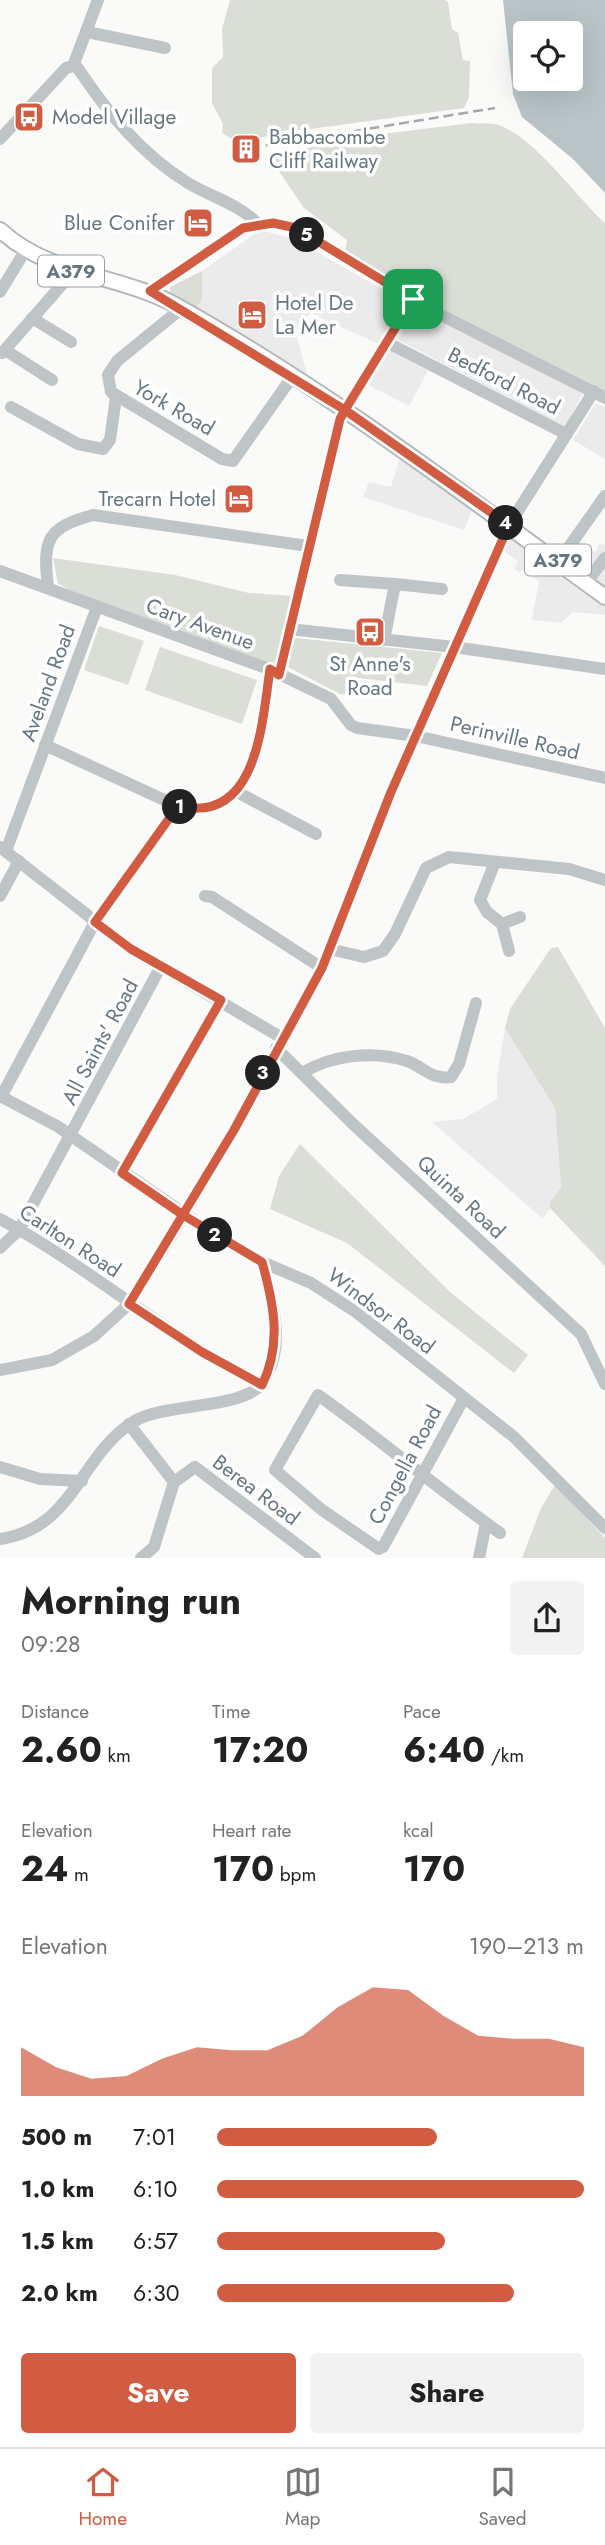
<!DOCTYPE html>
<html lang="en">
<head>
<meta charset="utf-8">
<style>
  :root { --surface:#fff; --page:#f2f2f2; --text:#222; --muted:#767676; --line:#e0e0e0; --accent:#d15c41 }
  body { margin:0; font-family:Jost,sans-serif; background:var(--page); color:var(--text); height:100vh; display:flex; flex-direction:column; font-size:26px; white-space:nowrap }
  * { box-sizing:border-box; margin:0 }
  p { font-size:23px; color:var(--muted) }
  .icon { flex:none; width:38px; height:38px; fill:none; stroke:currentColor; stroke-width:2; stroke-linecap:round; stroke-linejoin:round }
  .map { position:relative; height:1558px; overflow:hidden }
  .panel { display:flex; flex-direction:column; background:var(--surface); flex:1 }
  .panel>* { flex:none }
  .controls { position:absolute; left:513px; top:21px; display:grid; gap:14px }
  .controls a { display:grid; place-items:center; width:70px; height:70px; border-radius:7px; background:var(--surface); box-shadow:0 7px 28px #0002; font-size:35px }
  .pin { position:absolute; display:grid; place-items:center; width:60px; height:60px; color:#fff; margin:-30px; border-radius:14px; box-shadow:0 4px 10px #0006 }
  .km { position:absolute; width:35px; height:35px; margin:-18px; border-radius:50%; background:#222; color:#fff; font-size:19px; line-height:35px; text-align:center }
  .round { display:grid; place-items:center; flex:none; width:74px; height:74px; border-radius:7px; background:var(--page) }
  .overview { display:flex; align-items:center; justify-content:space-between; height:119px; padding:0 21px }
  h1 { font-size:38px; font-weight:700; line-height:52px }
  .metrics { display:grid; grid-template-columns:repeat(3,1fr); gap:10px; height:119px; padding:7px 21px }
  .metrics div { display:grid; align-content:center }
  .metrics b { font-size:35px; font-weight:700 }
  .metrics small { font-size:19px; font-weight:400 }
  .metrics p { font-size:19px }
  .chart { height:196px; padding:14px 21px }
  .chart p { display:flex; justify-content:space-between }
  .chart svg { width:100%; height:126px; margin-top:7px; fill:var(--accent); opacity:.7 }
  .cta { display:flex; gap:14px; margin-top:auto; padding:14px 21px }
  .cta a { flex:1; height:80px; border-radius:7px; background:var(--accent); color:#fff; font-size:28px; font-weight:700; line-height:80px; text-align:center }
  .cta a+a { background:var(--page); color:var(--text) }
  ul { padding:0 21px; list-style:none; font-size:23px }
  li { display:grid; grid-template-columns:112px 84px 1fr; align-items:center; height:52px }
  li i { height:18px; border-radius:9px; background:var(--accent) }
  .menu { display:flex; justify-content:space-around; align-items:center; height:98px; border-top:2px solid var(--line); background:var(--surface); font-size:19px; color:var(--muted) }
  .menu a { display:grid; justify-items:center; gap:4px }
  .menu .active { color:var(--accent) }
  .map>svg:first-child { display:block }
</style>
</head>
<body>
<div class="map">
<svg width="605" height="1558" viewBox="0 0 605 1558">
  <rect width="100%" height="100%" fill="#fafaf8"/>
  <g fill="#ebebeb">
    <polygon points="260,230 294,239 405,302 381,345 310,313 295,331 308,377 197,307 202,299 202,271"/>
    <polygon points="416,308 584,392 565,427 398,340"/>
    <polygon points="390,351 428,371 409,406 368,385"/>
    <polygon points="596,403 605,407 605,459 573,440"/>
    <polygon points="401,454 473,508 464,530 363,497 369,482 391,487"/>
    <polygon points="512,534 605,603 605,615 573,612 561,623 532,620 539,581 522,570 520,572 514,569 518,561 502,550"/>
    <polygon points="578,542 596,552 600,543 605,546 605,588 567,560"/>
    <polygon points="505,1028 555,1108 561,1188 550,1202 550,1208 543,1219 432,1122 463,1119 497,1099 497,1077"/>
  </g>
  <g fill="#daded7">
    <polygon points="230,0 445,0 448,2 452,29 458,33 463,60 470,61 469,97 464,108 288,132 237,142 222,133 223,124 212,103 212,68 223,57 222,29"/>
    <path d="M472,123C479,124 488,123 495,124C532,133 576,197 605,223V392L448,315L345,253L347,240L304,208L272,161L283,152L390,133Z"/>
    <polygon points="202,271 202,299 197,307 171,294 170,287"/>
    <path d="M53,558L175,575L249,593L293,596L278,670L119,612C100,598 76,596 58,583Z"/>
    <polygon points="99,626 144,641 128,685 84,670"/>
    <polygon points="296,638 442,653 427,686 359,678 345,694 340,694 288,667 290,643"/>
    <polygon points="160,647 257,680 242,724 145,690"/>
    <polygon points="558,947 605,1028 605,1266 550,1208 550,1202 561,1188 555,1108 505,1028 510,1009 551,948"/>
    <polygon points="300,1144 450,1292 528,1355 514,1373 347,1243 270,1209 279,1176"/>
    <polygon points="555,1485 605,1538 605,1558 522,1558 541,1508"/>
  </g>
  <path fill="#b9c4c7" fill-rule="evenodd" d="M503,0H605V193L573,159L522,117L513,94ZM525,33H570V79H525Z"/>
  <g fill="none" stroke-linecap="round" stroke-linejoin="round">
    <g stroke="#b3b8bb" stroke-width="18">
      <path id="major" d="M0,230C51,277 121,274 179,307C329,391 466,496 605,597"/>
    </g>
    <g stroke="#bfc4c7" stroke-width="12">
      <polyline points="87,32 165,48"/>
      <path d="M73,66L77,67C107,112 141,154 188,183C211,197 237,203 257,223"/>
      <polyline points="0,139 66,68 73,66 98,0"/>
      <polyline points="151,291 243,228 273,223 296,228 443,316 605,398"/>
      <polyline points="0,292 25,251"/>
      <polyline points="182,308 117,361 108,375 111,392 222,459 233,461 292,377"/>
      <polyline points="32,318 71,342"/>
      <polyline points="388,343 566,434"/>
      <polyline points="5,350 52,380"/>
      <polyline points="2,353 73,272"/>
      <polyline points="11,407 78,444 103,449 110,440 116,397"/>
      <polyline points="559,561 605,496"/>
      <polyline points="0,571 269,669 331,699 351,725 357,728 416,736 605,778"/>
      <polyline points="340,580 395,584"/>
      <polyline points="586,583 605,558"/>
      <path d="M48,588C43,541 45,528 93,515L308,546"/>
      <polyline points="289,629 454,647 605,669"/>
      <polyline points="384,640 395,584 442,589"/>
      <polyline points="279,675 340,419 413,299"/>
      <path d="M45,745L173,804C256,833 262,723 269,669"/>
      <polyline points="237,792 316,834"/>
      <polyline points="0,847 131,949 282,1038"/>
      <polyline points="6,851 97,607"/>
      <polyline points="495,862 480,900 487,912 502,924 509,951"/>
      <polyline points="0,896 19,861"/>
      <polyline points="205,896 212,897 322,968"/>
      <polyline points="502,924 520,917"/>
      <polyline points="329,949 364,957 383,951 395,934 426,868 449,857 569,869 605,880"/>
      <polyline points="276,1048 353,1124 581,1334 605,1384"/>
      <path d="M302,1073C332,1055 373,1050 407,1061C424,1067 431,1080 451,1077L459,1064L476,1003"/>
      <polyline points="0,1096 57,1126 218,1237 262,1262 311,1283 356,1312 514,1437 605,1528"/>
      <polyline points="1,1097 95,922 178,806"/>
      <polyline points="122,1173 221,1000"/>
      <path d="M0,1219C91,1268 169,1338 262,1385"/>
      <polyline points="0,1248 19,1230 161,966"/>
      <polyline points="0,1370 52,1360 94,1336 129,1304 166,1245 234,1131 322,968 391,792 509,525 594,391"/>
      <path d="M464,1398L383,1547L379,1549L322,1510L275,1470L318,1395C380,1439 438,1489 500,1533"/>
      <polyline points="129,1424 174,1482 154,1547 141,1558"/>
      <polyline points="0,1467 40,1479 82,1481"/>
      <polyline points="174,1482 195,1467 315,1558"/>
      <path d="M0,1539C75,1528 79,1456 133,1422C164,1402 245,1410 263,1382C287,1347 272,1299 262,1262"/>
      <polyline points="479,1558 486,1523"/>
    </g>
    <use href="#major" stroke="#fff" stroke-width="14"/>
    <polyline stroke="#a2a8ad" stroke-width="2.5" stroke-dasharray="10 5" stroke-linecap="butt" points="251,148 495,108"/>
  </g>
  <g fill="none" stroke-linecap="round" stroke-linejoin="round">
    <g stroke="#fff" stroke-width="14">
      <path id="route" d="M413,299L345,410L340,419L279,675L270,669C262,722 258,825 178,806L95,922L131,949L221,1000L122,1173L183,1215L262,1262C274,1305 282,1344 262,1385L202,1352L129,1304L234,1130L322,968L391,792L509,525L345,410L150,291L243,228L273,223L296,228L413,299"/>
    </g>
    <use href="#route" stroke="#d15c41" stroke-width="9"/>
  </g>
  <defs>
    <g id="bus-square" transform="scale(1.575)"><rect x="-9" y="-9" width="18" height="18" rx="4" fill="#d15c41" stroke="#fff"/><path d="M-5-6H5V4H4V6H2V4H-2V6H-4V4H-5ZM-3.5-4V0h7V-4ZM-3.5 1.2v1.5H-2V1.2ZM2 1.2v1.5H3.5V1.2Z" fill="#fff"/></g>
    <g id="building-square" transform="scale(1.575)"><rect x="-9" y="-9" width="18" height="18" rx="4" fill="#d15c41" stroke="#fff"/><path d="M-4-6H4V6H1V3H-1V6H-4ZM-2.5-4.3h1.7v1.8h-1.7ZM.8-4.3h1.7v1.8H.8ZM-2.5-1h1.7V.8h-1.7ZM.8-1h1.7V.8H.8Z" fill="#fff"/></g>
    <g id="hotel-square" transform="scale(1.575)"><rect x="-9" y="-9" width="18" height="18" rx="4" fill="#d15c41" stroke="#fff"/><path d="M-6-4.5h1.5V1H6V5H4.5V3h-9V5H-6ZM-4 0a1.8 1.8 0 1 1 3.6 0ZM.5 0V-2.5h3Q6-2.5 6 0Z" fill="#fff"/></g>
  </defs>
  <g fill-rule="evenodd">
    <use href="#bus-square" x="29" y="117"/>
    <use href="#building-square" x="246" y="149"/>
    <use href="#hotel-square" x="198" y="223"/>
    <use href="#hotel-square" x="252" y="315"/>
    <use href="#hotel-square" x="239" y="499"/>
    <use href="#bus-square" x="370" y="632"/>
  </g>
  <g text-anchor="middle" stroke-width="7" stroke-linejoin="round" paint-order="stroke">
    <g fill="#fff" stroke="#959fa5" stroke-width="2">
      <rect x="38" y="255.5" width="66" height="31" rx="5"/>
      <rect x="525" y="544.5" width="66" height="31" rx="5"/>
    </g>
    <g font-size="19" font-weight="bold" fill="#67767f">
      <text x="71" y="278">A379</text>
      <text x="558" y="567">A379</text>
    </g>
    <g font-size="21" fill="#67767f" stroke="#fff" text-anchor="start">
      <text x="52" y="124">Model Village</text>
      <text x="269" y="144">Babbacombe<tspan x="269" dy="24">Cliff Railway</tspan></text>
      <text x="175" y="230" text-anchor="end">Blue Conifer</text>
      <text x="275" y="310">Hotel De<tspan x="275" dy="24">La Mer</tspan></text>
      <text x="216" y="506" text-anchor="end">Trecarn Hotel</text>
      <text x="370" y="671" text-anchor="middle">St Anne's<tspan x="370" dy="24">Road</tspan></text>
    </g>
    <g font-size="21" fill="#67767f" stroke="#fff">
      <text transform="translate(504 381) rotate(27)" y="7">Bedford Road</text>
      <text transform="translate(174 408) rotate(30)" y="7">York Road</text>
      <text transform="translate(200 624) rotate(20)" y="7">Cary Avenue</text>
      <text transform="translate(48 683) rotate(-70)" y="7">Aveland Road</text>
      <text transform="translate(515 738) rotate(13)" y="7">Perinville Road</text>
      <text transform="translate(100 1042) rotate(-62)" y="7">All Saints' Road</text>
      <text transform="translate(461 1197) rotate(43)" y="7">Quinta Road</text>
      <text transform="translate(70 1241) rotate(33)" y="7">Carlton Road</text>
      <text transform="translate(381 1311) rotate(37)" y="7">Windsor Road</text>
      <text transform="translate(405 1465) rotate(-62)" y="7">Congella Road</text>
      <text transform="translate(256 1490) rotate(37)" y="7">Berea Road</text>
    </g>
  </g>
</svg>
<div class="controls">
<a><svg class="icon" aria-label="locate" viewBox="0 0 24 24"><circle cx="12" cy="12" r="6"/><path d="M12 2v4M12 18v4M2 12h4M18 12h4"/></svg></a>
</div>
<div class="pin" style="left:413px;top:299px;background:#1e9e55"><svg class="icon" aria-label="arrive" viewBox="0 0 24 24"><path d="M6 21V4h12l-3 4 3 4H6"/></svg></div>
<b class="km" style="left:180px;top:807px">1</b>
<b class="km" style="left:215px;top:1235px">2</b>
<b class="km" style="left:263px;top:1073px">3</b>
<b class="km" style="left:506px;top:523px">4</b>
<b class="km" style="left:307px;top:235px">5</b>
</div>
<section class="panel">
<div class="overview"><div><h1>Morning run</h1><p>09:28</p></div><a class="round"><svg class="icon" aria-label="share" viewBox="0 0 24 24"><path d="M12 15V3M7 8l5-5 5 5M5 13v7h14v-7"/></svg></a></div>
<div class="metrics">
<div><p>Distance</p><b>2.60<small> km</small></b></div>
<div><p>Time</p><b>17:20</b></div>
<div><p>Pace</p><b>6:40<small> /km</small></b></div>
</div>
<div class="metrics">
<div><p>Elevation</p><b>24<small> m</small></b></div>
<div><p>Heart rate</p><b>170<small> bpm</small></b></div>
<div><p>kcal</p><b>170</b></div>
</div>
<div class="chart"><p><span>Elevation</span>190–213 m</p>
<svg viewBox="0 0 160 44" preserveAspectRatio="none"><path d="M0 44V27L10 34L20 38L30 37L40 31L50 27L60 28L70 28L80 23L90 13L100 6L110 7L120 16L130 23L140 24L150 24L160 27V44z"/></svg>
</div>
<ul>
<li><b>500 m</b>7:01<i style="width:60%"></i></li>
<li><b>1.0 km</b>6:10<i style="width:100%"></i></li>
<li><b>1.5 km</b>6:57<i style="width:62%"></i></li>
<li><b>2.0 km</b>6:30<i style="width:81%"></i></li>
</ul>
<div class="cta"><a>Save</a><a>Share</a></div>
</section>
<nav class="menu">
<a class="active"><svg class="icon" aria-label="home" viewBox="0 0 24 24"><path d="M3 11l9-7 9 7M6 9v11h12V9"/></svg>Home</a>
<a><svg class="icon" aria-label="map" viewBox="0 0 24 24"><path d="M3 6l6-2 6 2 6-2v14l-6 2-6-2-6 2zM9 4v14M15 6v14"/></svg>Map</a>
<a><svg class="icon" aria-label="saved" viewBox="0 0 24 24"><path d="M7 4h10v16l-5-4-5 4z"/></svg>Saved</a>
</nav>
</body>
</html>
